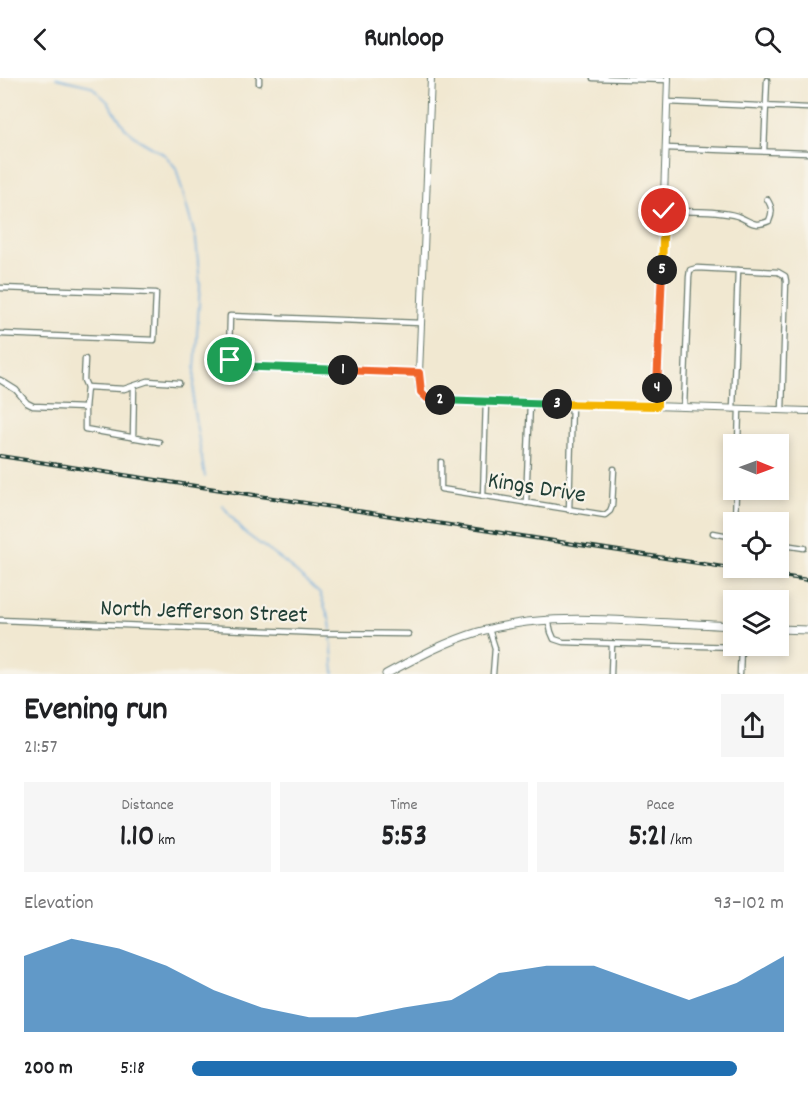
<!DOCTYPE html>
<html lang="en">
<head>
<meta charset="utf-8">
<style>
  :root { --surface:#fff; --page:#f6f6f6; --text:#202124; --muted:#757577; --accent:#1f6fb2 }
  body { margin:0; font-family:Dekko,sans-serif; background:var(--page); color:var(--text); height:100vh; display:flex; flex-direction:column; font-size:22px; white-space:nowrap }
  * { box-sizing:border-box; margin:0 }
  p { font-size:20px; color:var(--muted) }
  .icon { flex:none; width:33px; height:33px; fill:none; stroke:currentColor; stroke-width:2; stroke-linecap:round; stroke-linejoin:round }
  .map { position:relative; height:596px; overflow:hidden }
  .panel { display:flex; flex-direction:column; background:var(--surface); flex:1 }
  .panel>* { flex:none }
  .needle { width:39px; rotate:91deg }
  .buttons { position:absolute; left:723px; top:356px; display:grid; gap:12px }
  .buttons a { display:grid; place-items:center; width:66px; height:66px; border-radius:0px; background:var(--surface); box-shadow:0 3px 9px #0003; font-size:30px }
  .pin { position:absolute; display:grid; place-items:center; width:51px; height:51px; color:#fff; margin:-26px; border:3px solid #fff; border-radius:50%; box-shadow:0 2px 6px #0007 }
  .km { position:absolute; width:30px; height:30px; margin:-15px; border-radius:50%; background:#222; color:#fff; font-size:16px; line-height:30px; text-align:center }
  .round { display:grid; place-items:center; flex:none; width:63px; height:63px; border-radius:0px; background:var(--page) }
  .head { display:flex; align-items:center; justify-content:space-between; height:102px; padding:0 24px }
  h1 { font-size:33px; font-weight:800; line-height:45px }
  .stats { display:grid; grid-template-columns:repeat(3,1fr); gap:9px; height:102px; padding:6px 24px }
  .stats div { display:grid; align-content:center; border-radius:0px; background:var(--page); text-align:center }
  .stats b { font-size:30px; font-weight:800 }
  .stats small { font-size:16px; font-weight:400 }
  .stats p { font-size:16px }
  .chart { height:168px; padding:12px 24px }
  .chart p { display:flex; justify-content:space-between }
  .chart svg { width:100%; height:108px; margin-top:6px; fill:var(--accent); opacity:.7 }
  ul { padding:0 24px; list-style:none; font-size:20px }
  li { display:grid; grid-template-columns:96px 72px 1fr; align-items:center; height:45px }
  li i { height:15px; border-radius:8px; background:var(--accent) }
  header { display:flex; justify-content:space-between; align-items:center; height:78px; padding:0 24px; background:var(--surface); font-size:27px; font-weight:800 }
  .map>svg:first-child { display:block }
</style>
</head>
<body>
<header><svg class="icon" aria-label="back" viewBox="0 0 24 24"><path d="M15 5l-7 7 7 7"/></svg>Runloop<svg class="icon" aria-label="search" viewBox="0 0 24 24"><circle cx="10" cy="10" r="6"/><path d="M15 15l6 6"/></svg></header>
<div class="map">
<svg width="808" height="596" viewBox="0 0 808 596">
  <rect width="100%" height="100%" fill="#f7f3e8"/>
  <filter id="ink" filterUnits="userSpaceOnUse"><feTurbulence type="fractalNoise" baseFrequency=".0167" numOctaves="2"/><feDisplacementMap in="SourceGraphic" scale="12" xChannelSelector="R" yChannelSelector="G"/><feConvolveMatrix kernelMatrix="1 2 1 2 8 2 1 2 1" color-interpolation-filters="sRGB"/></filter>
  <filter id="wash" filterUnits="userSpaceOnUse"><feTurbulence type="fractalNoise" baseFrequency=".008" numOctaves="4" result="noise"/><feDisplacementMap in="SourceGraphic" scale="24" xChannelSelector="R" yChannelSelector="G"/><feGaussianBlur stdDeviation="1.35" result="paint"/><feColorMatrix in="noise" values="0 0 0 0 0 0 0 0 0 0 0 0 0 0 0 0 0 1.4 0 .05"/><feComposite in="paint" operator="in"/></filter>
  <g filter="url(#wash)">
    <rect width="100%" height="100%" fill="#f1e8d1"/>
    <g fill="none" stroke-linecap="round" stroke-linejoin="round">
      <g stroke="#6ba9dd" stroke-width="1.5">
        <polyline points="56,0 91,8 109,25 125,50 141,63 165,77 176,90 196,162 200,207 193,327 205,399"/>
        <polyline points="222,427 245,455 286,485 320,516 330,543 331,552"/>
        <polyline points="331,558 334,596"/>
      </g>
    </g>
  </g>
  <g filter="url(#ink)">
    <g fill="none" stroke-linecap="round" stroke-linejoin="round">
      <g stroke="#68796b" stroke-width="7">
        <g id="minor">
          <polyline points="593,0 668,2"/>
          <polyline points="259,5 259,0"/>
          <polyline points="668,24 808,30"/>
          <polyline points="666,70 808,75"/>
          <polyline points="764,73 767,2"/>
          <path d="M664,133C687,134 716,132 737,138C751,143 753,150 769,143C773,134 772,129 767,121"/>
          <polyline points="0,210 156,215 154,262 0,256"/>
          <polyline points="85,281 84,302 87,309 85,330 85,351 159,364"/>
          <polyline points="419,295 232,288 229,277 230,238 421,245"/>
          <polyline points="0,302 16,312 27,325 33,328 85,330"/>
          <polyline points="87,309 124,311 148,303 179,305"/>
          <polyline points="684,329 689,199 690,192 697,190 778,194 785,198 786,203 782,332"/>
          <polyline points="733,331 738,192"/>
          <polyline points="133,360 134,308"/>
          <polyline points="738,366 739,331"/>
          <polyline points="441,384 441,411 605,437 610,433 612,428 614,391"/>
          <polyline points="736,415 779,415"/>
          <polyline points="483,418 486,323"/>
          <polyline points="526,425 530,325"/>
          <polyline points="569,432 572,326"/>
          <polyline points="735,444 736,411"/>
          <polyline points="713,455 734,459"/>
          <polyline points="778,466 804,470"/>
          <polyline points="548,541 551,554 554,561 563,564 771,570"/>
          <polyline points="0,542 318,555 408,556"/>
          <polyline points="489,551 495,570 493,596"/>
          <polyline points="611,596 612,566"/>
          <polyline points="740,596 741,570"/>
        </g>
      </g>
      <g stroke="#68796b" stroke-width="8">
        <g id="tertiary">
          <polyline points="431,0 419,295 419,309 423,318 432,321 808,333"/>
          <polyline points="657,328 668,0"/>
        </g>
      </g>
      <g stroke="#68796b" stroke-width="9">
        <g id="secondary">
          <polyline points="778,551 808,552"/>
          <path d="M386,596C416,580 445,564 478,554C529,539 580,540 632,543C666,545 700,546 734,548"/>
        </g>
      </g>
      <use href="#minor" stroke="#fff" stroke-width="4.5"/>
      <use href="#tertiary" stroke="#fff" stroke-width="6"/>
      <use href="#secondary" stroke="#fff" stroke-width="7"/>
      <g stroke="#1f3d34" stroke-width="4">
        <polyline id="rail" points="0,378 808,502"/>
      </g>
      <use href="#rail" stroke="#f7f3e8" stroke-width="1.5" stroke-dasharray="4.5" stroke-linecap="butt"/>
    </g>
  </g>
  <g fill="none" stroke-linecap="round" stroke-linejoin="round" filter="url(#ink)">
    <g stroke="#fff" stroke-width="12">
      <polyline id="split-1" points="230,282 232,288 343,292"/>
    </g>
    <g stroke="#fff" stroke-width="12">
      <polyline id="split-2" points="343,292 419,295 421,314 427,320 440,322"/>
    </g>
    <g stroke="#fff" stroke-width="12">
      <polyline id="split-3" points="440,322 557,326"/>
    </g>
    <g stroke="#fff" stroke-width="12">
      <polyline id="split-4" points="557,326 657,328 657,310"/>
    </g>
    <g stroke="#fff" stroke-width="12">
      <polyline id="split-5" points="657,310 662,192"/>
    </g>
    <g stroke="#fff" stroke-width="12">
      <polyline id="split-6" points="662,192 664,133"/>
    </g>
    <use href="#split-1" stroke="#22a559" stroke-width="8"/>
    <use href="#split-2" stroke="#f0652b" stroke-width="8"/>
    <use href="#split-3" stroke="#22a559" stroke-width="8"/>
    <use href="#split-4" stroke="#f5b400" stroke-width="8"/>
    <use href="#split-5" stroke="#f0652b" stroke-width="8"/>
    <use href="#split-6" stroke="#f5b400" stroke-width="8"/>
  </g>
  <g text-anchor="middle" stroke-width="4.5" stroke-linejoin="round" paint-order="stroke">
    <g font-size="24" fill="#1f3d34" stroke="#f7f3e8">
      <text transform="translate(537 408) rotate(9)" y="8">Kings Drive</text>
      <text transform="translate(204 532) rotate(2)" y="8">North Jefferson Street</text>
    </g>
  </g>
</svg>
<div class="buttons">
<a><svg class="needle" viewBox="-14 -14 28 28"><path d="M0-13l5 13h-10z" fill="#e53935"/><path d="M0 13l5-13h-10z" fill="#757577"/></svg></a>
<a><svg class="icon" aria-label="locate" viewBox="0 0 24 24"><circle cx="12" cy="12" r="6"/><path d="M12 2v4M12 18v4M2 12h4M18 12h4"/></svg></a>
<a><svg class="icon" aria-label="layers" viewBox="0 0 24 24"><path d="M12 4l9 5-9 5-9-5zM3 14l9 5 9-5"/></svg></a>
</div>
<div class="pin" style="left:230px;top:282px;background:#1e9e55"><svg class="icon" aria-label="arrive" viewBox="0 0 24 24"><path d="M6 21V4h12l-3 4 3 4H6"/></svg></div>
<div class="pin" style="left:664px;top:133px;background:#d93025"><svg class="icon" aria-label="check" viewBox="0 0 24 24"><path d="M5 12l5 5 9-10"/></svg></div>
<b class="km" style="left:343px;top:292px">1</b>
<b class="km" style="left:440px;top:322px">2</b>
<b class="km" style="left:557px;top:326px">3</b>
<b class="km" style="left:657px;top:310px">4</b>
<b class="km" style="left:662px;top:192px">5</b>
</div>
<section class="panel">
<div class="head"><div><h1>Evening run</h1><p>21:57</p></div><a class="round"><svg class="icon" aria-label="share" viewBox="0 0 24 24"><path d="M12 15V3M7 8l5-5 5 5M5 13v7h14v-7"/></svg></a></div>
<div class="stats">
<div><p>Distance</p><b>1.10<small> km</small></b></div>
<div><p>Time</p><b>5:53</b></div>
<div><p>Pace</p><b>5:21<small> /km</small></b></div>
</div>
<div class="chart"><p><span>Elevation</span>93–102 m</p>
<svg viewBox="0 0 160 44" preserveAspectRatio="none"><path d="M0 44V13L10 6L20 10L30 17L40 27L50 34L60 38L70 38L80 34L90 31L100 20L110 17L120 17L130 24L140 31L150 24L160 13V44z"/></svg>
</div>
<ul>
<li><b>200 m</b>5:18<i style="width:92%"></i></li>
</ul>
</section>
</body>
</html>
